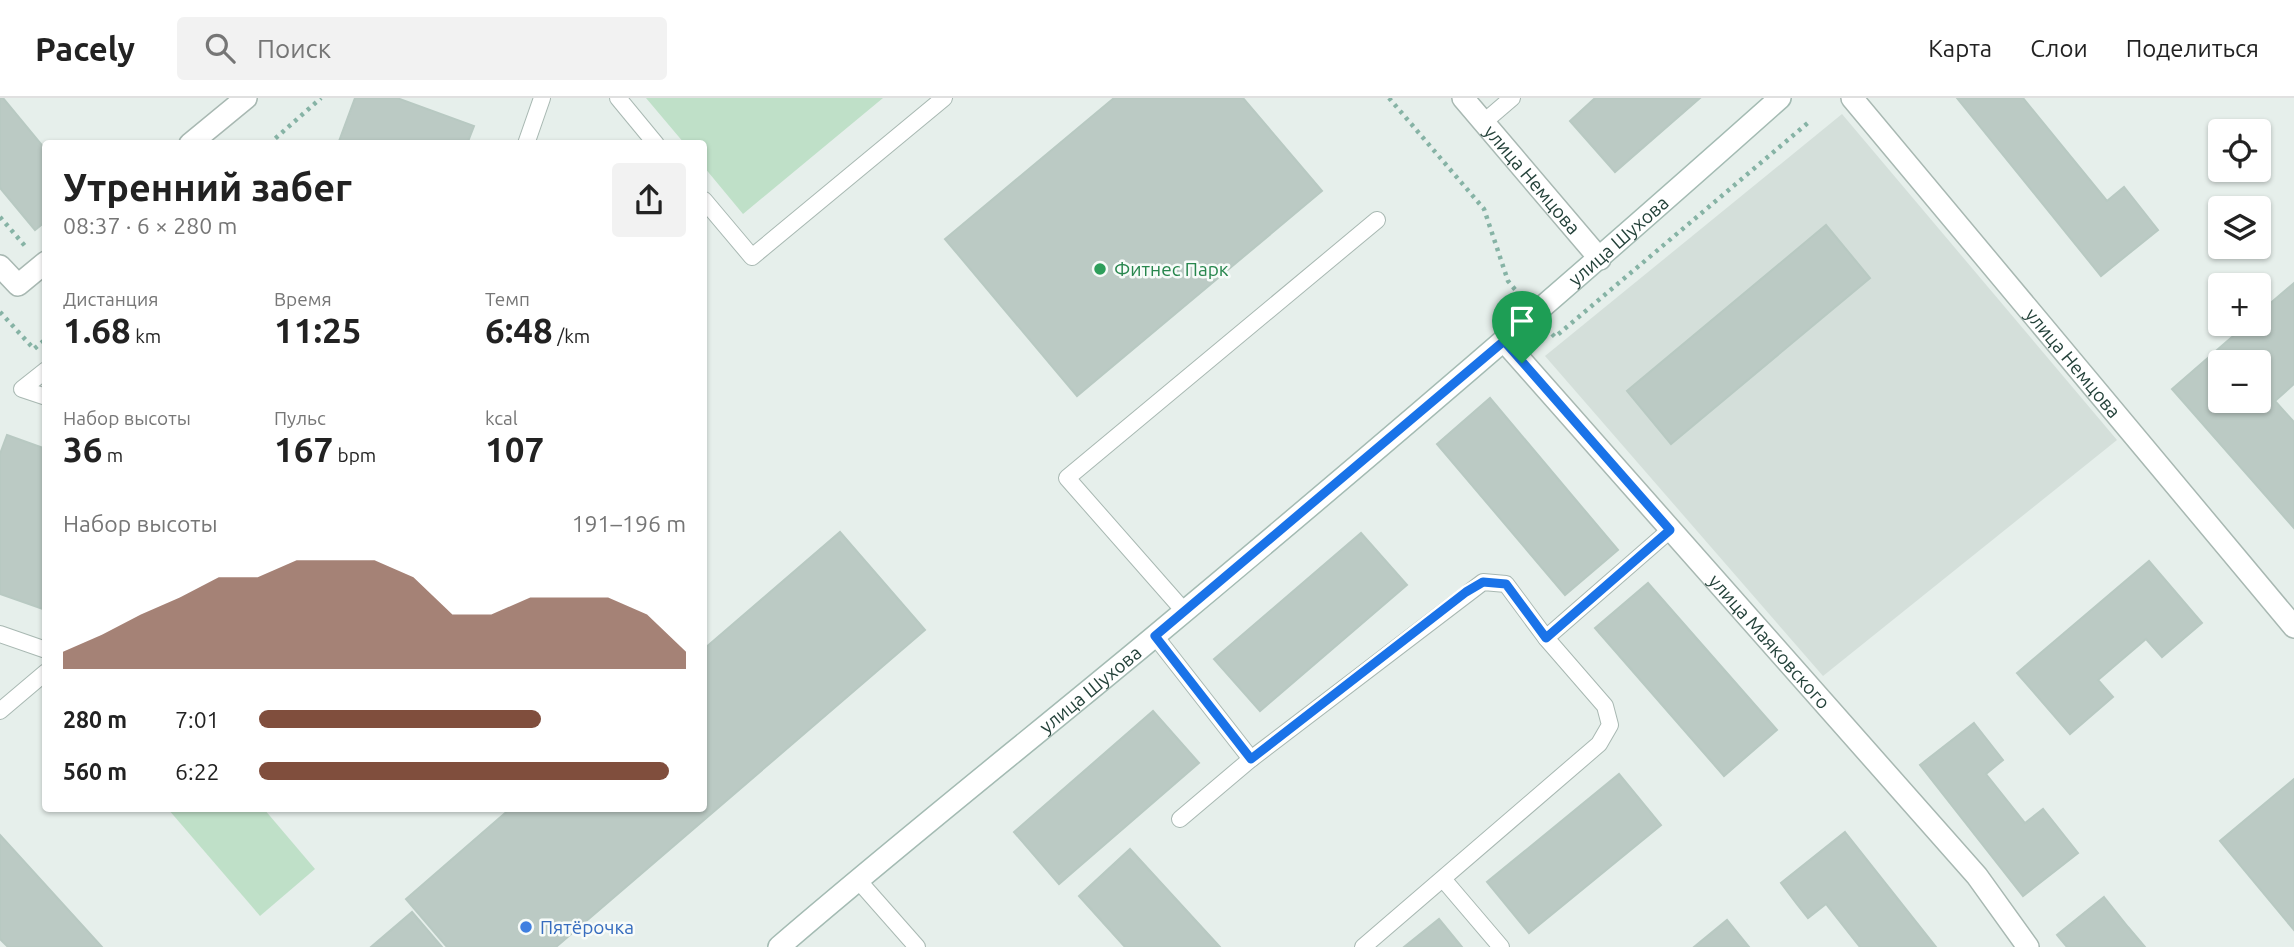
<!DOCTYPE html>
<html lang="ru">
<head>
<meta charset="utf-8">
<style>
  :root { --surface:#fff; --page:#f2f2f2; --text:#222; --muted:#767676; --line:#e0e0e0; --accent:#804e3d }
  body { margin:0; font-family:Ubuntu,sans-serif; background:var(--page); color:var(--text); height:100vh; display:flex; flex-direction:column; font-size:26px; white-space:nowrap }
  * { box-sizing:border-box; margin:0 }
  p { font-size:23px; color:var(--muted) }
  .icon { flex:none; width:38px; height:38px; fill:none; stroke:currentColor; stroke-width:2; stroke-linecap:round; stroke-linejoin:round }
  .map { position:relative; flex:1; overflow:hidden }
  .details { position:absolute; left:42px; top:42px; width:665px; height:672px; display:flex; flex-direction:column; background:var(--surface); border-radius:7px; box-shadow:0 2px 5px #0004 }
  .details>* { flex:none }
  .tools { position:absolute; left:2208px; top:21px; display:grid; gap:14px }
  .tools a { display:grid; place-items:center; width:63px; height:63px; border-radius:7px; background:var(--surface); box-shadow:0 2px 5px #0004; font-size:35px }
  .pin { position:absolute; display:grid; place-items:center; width:60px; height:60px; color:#fff; margin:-72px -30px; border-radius:50% 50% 50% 0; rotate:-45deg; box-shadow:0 0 7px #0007 }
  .pin .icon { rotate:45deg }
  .round { display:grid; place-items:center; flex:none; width:74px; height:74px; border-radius:7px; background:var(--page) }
  .head { display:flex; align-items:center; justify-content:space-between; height:119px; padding:0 21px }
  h1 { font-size:38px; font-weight:700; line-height:52px }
  .metrics { display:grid; grid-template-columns:repeat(3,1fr); gap:10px; height:119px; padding:7px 21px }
  .metrics div { display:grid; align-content:center }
  .metrics b { font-size:35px; font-weight:700 }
  .metrics small { font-size:19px; font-weight:400 }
  .metrics p { font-size:19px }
  .chart { height:196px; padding:14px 21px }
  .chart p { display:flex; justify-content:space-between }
  .chart svg { width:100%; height:126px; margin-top:7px; fill:var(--accent); opacity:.7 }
  ul { padding:0 21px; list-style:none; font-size:23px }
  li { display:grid; grid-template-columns:112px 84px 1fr; align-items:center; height:52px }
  li i { height:18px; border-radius:9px; background:var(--accent) }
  header { display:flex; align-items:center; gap:42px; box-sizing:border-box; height:98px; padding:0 35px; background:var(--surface); border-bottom:2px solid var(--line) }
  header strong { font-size:33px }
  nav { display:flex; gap:38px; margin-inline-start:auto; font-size:24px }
  .search { width:490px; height:63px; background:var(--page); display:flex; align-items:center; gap:18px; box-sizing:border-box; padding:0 24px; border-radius:7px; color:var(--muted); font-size:26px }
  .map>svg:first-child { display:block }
</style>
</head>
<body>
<header>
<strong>Pacely</strong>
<div class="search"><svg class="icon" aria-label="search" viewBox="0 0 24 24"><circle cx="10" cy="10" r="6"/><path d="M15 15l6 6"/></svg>Поиск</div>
<nav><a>Карта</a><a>Слои</a><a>Поделиться</a></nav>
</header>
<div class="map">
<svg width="2294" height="849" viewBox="0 0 2294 849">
  <rect width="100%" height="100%" fill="#e6efeb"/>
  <polygon fill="#d4dfda" points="1842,16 2117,342 1823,578 1545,258"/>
  <g fill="#bfe0c8">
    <polygon points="646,0 883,0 743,116 704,69 704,46 684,45"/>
    <polygon points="168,711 264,711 315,771 260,818"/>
  </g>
  <g fill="#bbcac4" stroke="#b8c9c2" stroke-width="2" fill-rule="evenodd">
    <polygon points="0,0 3,0 46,52 46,123 35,132 0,90"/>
    <polygon points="355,0 397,0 474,28 467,46 338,46"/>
    <polygon points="1114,0 1243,0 1322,93 1077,298 945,141"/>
    <polygon points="1595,0 1700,0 1615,74 1570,23"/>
    <polygon points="1957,0 2023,0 2107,103 2124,89 2158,132 2101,178"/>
    <polygon points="1826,127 1870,180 1671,346 1627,293"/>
    <path d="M2294,185V286L2275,303L2294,324V430L2172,291L2247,226H2259V215ZM2221,264H2259V303H2221Z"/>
    <polygon points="1490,300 1618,452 1565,497 1437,346"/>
    <polygon points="7,337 46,351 46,512 0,496 0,356"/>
    <polygon points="840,434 925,532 556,849 447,849 406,801 511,710 704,710 704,551"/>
    <polygon points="1361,435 1407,487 1260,613 1214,561"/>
    <polygon points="2149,463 2202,525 2162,559 2146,541 2098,582 2113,599 2070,636 2017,575"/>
    <polygon points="1648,485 1777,632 1724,678 1595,530"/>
    <polygon points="1153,613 1199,665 1059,786 1014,734"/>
    <polygon points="1974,625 2003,662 1986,676 2025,725 2043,711 2078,755 2023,798 1920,667"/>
    <polygon points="1619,676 1661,727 1529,835 1487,784"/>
    <polygon points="2294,681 2294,832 2220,743"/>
    <polygon points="1845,734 1936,849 1860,849 1826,806 1808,820 1796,805 1781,785"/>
    <polygon points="0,737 102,849 8,849 0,841"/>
    <polygon points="1130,751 1220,849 1125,849 1079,798"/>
    <polygon points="2104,799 2128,829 2145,849 2067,849 2057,837"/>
    <polygon points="412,814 442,849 371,849"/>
    <polygon points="1439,821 1462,849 1404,849"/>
    <polygon points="1727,822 1749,849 1694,849"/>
  </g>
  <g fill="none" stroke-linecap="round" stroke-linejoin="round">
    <g stroke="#a8b8b2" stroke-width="18">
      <g id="lane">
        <polyline points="618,0 656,46"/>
        <polyline points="1484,24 1512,0"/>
        <polyline points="526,46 542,0"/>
        <polyline points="704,102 752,159 944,0"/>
        <polyline points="46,272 22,291 46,299"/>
        <polyline points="1184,513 1067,380 1377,122"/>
        <polyline points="0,536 46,552"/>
        <polyline points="1155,538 1251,661"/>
        <polyline points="0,613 46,574"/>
        <polyline points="1180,721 1251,661 1483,484 1506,486 1546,540"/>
        <polyline points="857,781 917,849"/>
        <polyline points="1443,781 1501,849"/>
        <polyline points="1363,849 1599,646 1610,627 1605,608 1546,540 1670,432"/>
      </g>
    </g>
    <g stroke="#a8b8b2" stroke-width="24">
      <g id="street">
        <path id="s1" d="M1463,0L1600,161"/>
        <path id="s2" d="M1852,0L2294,529"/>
        <polyline points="190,46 246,0"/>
        <polyline points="0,168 18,187 46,164"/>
        <path id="s3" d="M1504,243L1977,778L2028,849"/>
      </g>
    </g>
    <g stroke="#a4bbb3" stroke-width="24">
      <g id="secondary">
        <path id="s4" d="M779,849C902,743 1030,642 1155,538C1366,362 1575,183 1780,0"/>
      </g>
    </g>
    <g stroke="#86b3a5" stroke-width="4.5" stroke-dasharray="3.5 5" stroke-linecap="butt">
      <polyline points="1389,0 1484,111 1508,183 1518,195"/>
      <polyline points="269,46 321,0"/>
      <polyline points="0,119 25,148"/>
      <polyline points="0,214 34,251 46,241"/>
      <polyline points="1552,236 1555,239 1809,24"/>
    </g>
    <use href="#lane" stroke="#fff" stroke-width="16"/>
    <use href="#street" stroke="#fff" stroke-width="21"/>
    <use href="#secondary" stroke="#fff" stroke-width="21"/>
  </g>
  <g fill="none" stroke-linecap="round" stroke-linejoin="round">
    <g stroke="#fff" stroke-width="14">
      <polygon id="route" points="1504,243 1670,432 1546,540 1506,486 1483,484 1466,494 1251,661 1155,538"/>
    </g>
    <use href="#route" stroke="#1a73e8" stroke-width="9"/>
  </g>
  <circle fill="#2e9e5b" stroke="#f7fbf9" stroke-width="2.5" cx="1100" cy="171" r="7"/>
  <circle fill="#3f7fe0" stroke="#f7fbf9" stroke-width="2.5" cx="526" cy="829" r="7"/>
  <g text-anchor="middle" stroke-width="5" stroke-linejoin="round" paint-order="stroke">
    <g font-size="19" fill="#24423a" stroke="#f7fbf9">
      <text dy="7" stroke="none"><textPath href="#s1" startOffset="107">улица Немцова</textPath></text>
      <text dy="7" stroke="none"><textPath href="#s4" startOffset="1097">улица Шухова</textPath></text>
      <text dy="7" stroke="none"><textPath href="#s2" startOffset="345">улица Немцова</textPath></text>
      <text dy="7" stroke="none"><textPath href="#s3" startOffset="401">улица Маяковского</textPath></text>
      <text dy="7" stroke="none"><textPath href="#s4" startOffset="404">улица Шухова</textPath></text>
    </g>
    <g font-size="19" fill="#27864d" stroke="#f7fbf9" text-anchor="start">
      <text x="1114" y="178">Фитнес Парк</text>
    </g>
    <g font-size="19" fill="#366cbe" stroke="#f7fbf9" text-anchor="start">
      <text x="540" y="836">Пятёрочка</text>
    </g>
  </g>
</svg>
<div class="tools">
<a><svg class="icon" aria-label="locate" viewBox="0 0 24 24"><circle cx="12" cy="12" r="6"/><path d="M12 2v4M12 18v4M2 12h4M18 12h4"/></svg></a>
<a><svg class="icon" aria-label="layers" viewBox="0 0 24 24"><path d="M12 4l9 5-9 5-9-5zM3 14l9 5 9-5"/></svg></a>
<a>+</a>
<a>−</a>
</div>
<div class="pin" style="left:1522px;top:265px;background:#1e9e55"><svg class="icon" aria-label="arrive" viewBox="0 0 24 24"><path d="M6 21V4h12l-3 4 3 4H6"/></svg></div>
<section class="details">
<div class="head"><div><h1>Утренний забег</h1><p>08:37 · 6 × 280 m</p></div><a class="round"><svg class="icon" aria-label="share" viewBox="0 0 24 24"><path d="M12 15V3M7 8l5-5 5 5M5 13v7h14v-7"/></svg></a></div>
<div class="metrics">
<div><p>Дистанция</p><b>1.68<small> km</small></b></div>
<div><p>Время</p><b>11:25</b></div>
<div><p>Темп</p><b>6:48<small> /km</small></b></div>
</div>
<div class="metrics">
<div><p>Набор высоты</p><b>36<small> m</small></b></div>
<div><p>Пульс</p><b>167<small> bpm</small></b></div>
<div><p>kcal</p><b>107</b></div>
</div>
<div class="chart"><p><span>Набор высоты</span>191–196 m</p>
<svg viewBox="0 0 160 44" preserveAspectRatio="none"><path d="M0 44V38L10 32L20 25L30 19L40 12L50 12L60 6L70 6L80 6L90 12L100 25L110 25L120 19L130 19L140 19L150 25L160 38V44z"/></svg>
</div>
<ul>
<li><b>280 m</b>7:01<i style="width:66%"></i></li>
<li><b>560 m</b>6:22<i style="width:96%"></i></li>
</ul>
</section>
</div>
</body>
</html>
